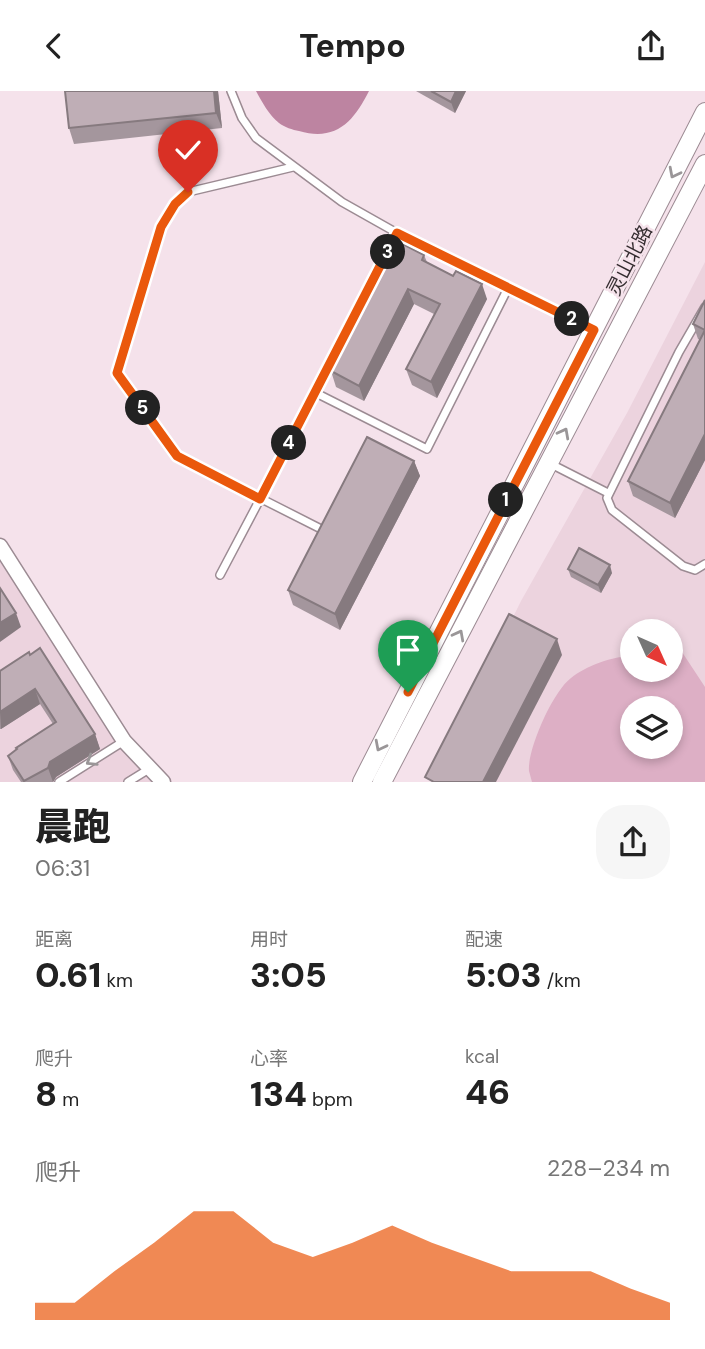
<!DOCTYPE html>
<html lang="zh">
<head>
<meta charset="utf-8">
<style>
  :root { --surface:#fff; --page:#f6f6f6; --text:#222; --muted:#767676; --accent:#ea580c }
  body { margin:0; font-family:"DM Sans","Noto Sans SC",sans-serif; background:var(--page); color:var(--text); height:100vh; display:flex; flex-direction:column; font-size:26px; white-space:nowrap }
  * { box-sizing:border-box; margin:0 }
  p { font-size:23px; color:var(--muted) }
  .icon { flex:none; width:38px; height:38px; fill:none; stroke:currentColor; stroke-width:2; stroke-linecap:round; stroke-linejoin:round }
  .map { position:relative; height:691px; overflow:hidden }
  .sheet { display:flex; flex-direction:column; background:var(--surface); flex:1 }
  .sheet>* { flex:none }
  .needle { width:46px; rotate:135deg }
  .controls { position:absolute; left:620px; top:528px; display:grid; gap:14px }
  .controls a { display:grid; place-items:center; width:63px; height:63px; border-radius:50%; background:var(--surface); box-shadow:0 4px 10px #0003; font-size:35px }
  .pin { position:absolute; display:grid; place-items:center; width:60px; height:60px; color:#fff; margin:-72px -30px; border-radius:50% 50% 50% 0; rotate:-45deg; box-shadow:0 0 7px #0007 }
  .pin .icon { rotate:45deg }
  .km { position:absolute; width:35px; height:35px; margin:-18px; border-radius:50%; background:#222; color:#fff; font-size:19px; line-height:35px; text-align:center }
  .round { display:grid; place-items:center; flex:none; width:74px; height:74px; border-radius:28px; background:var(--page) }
  .head { display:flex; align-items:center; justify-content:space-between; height:119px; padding:0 35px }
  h1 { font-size:38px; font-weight:800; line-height:52px }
  .stats { display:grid; grid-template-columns:repeat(3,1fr); gap:10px; height:119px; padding:7px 35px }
  .stats div { display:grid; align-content:center }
  .stats b { font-size:35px; font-weight:800 }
  .stats small { font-size:19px; font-weight:400 }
  .stats p { font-size:19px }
  .chart { height:196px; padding:14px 35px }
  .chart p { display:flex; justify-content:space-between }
  .chart svg { width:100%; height:126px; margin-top:7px; fill:var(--accent); opacity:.7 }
  header { display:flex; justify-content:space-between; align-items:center; height:91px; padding:0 35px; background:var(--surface); font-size:32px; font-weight:800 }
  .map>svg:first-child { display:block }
</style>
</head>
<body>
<header><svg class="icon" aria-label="back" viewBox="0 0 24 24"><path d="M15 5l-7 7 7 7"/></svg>Tempo<svg class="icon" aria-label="share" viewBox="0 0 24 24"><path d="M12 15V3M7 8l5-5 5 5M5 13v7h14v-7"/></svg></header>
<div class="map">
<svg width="705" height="691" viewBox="0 0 705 691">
  <rect width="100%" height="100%" fill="#f5e2eb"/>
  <g fill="#ecd3de" fill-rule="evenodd">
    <path d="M705,171V691H431L521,510L627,322ZM632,541H670V579H632ZM632,618H670V656H632Z"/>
    <polygon points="0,459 160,691 0,691"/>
  </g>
  <path fill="#ddafc5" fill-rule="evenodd" d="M680,558L705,596V691H532C531,687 530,684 529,680C527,659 553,600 571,587C586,575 613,565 632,565V579H670V564ZM632,618H670V656H632Z"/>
  <path fill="#bd84a1" d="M256,0H369C354,30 336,51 299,40C293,39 284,36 279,32C269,24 262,11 256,0Z"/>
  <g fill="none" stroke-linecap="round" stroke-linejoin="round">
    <g stroke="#9c8b93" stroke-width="10">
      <g id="service">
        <polyline points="231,0 242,27 256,47 342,111 397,142 593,238"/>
        <polyline points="293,76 188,101 175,113 161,136 117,282 177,365 325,440"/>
        <polyline points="397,142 316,302 427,358 508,197"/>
        <polyline points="705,216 679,261 607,407 612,419 683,475 695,479 705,473"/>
        <polyline points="549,372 608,402"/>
        <polyline points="220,484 316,302"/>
        <polyline points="59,691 124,650"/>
        <polyline points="128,691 149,678"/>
      </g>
    </g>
    <g stroke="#9c8b93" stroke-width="17">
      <polyline id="minor" points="0,455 124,650 163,691"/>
    </g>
    <g stroke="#9c8b93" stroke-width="20">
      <g id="tertiary">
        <polyline points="362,691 705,21"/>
        <polyline points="382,691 705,73"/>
      </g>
    </g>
    <use href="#service" stroke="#fff" stroke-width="7"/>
    <use href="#minor" stroke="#fff" stroke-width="14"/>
    <use href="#tertiary" stroke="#fff" stroke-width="18"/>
  </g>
  <g fill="#a4969d">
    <polygon points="65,0 218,0 222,37 74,53 69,37"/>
    <polygon points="416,0 466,0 455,22"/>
    <polygon points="424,164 427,171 487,208 437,307 412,294 406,278 434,223 414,213 364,310 336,296 331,280"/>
    <polygon points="705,209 705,369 675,427 633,405 628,390 700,249 698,248 693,233"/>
    <polygon points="414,370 420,385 340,539 293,514 288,499"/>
    <polygon points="568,478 612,482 601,502 571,486"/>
    <polygon points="29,561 95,643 100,658 56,686 53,691 21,691 13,679 8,665 53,633 40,613 1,638 0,638 0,580"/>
  </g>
  <g fill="#867a7f">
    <polygon points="214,0 218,0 222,37 216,22"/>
    <polygon points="456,0 466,0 455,22 451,11"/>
    <polygon points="482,193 487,208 437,307 431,291"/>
    <polygon points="408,198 414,213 364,310 359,295"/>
    <polygon points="705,343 705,369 675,427 670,412"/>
    <polygon points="414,370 420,385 340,539 335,523"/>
    <polygon points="610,474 612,482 601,502 598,494"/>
    <polygon points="16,522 21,536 0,551 0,532"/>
    <polygon points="557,548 562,564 496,691 483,691"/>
    <polygon points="35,598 40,613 1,638 0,621"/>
    <polygon points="95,643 100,658 56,686 53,691 48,677 50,671"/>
  </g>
  <g fill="#bfaeb6" stroke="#867a7f" stroke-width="2">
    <polygon points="65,0 214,0 216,22 69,37"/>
    <polygon points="431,0 456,0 451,11"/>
    <polygon points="397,150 424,164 422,169 453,185 456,180 482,193 431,291 406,278 440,213 408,198 359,295 331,280"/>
    <polygon points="705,209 705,239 693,233"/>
    <polygon points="705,239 705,343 670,412 628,390"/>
    <polygon points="367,346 414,370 335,523 288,499"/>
    <polygon points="579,457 610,474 598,494 568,478"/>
    <polygon points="0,497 16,522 0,532"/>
    <polygon points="509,523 557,548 483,691 434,691 425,686"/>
    <polygon points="40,557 95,643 50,671 48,677 24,690 8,665 17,658 16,657 56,631 35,598 0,621 0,580 29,561 30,564"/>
  </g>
  <defs><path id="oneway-chevron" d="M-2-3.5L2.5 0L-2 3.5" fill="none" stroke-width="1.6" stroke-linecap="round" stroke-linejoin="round" transform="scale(1.75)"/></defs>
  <g stroke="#9a9698">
    <use href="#oneway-chevron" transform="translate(674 82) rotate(117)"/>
    <use href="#oneway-chevron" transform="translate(564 342) rotate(-62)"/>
    <use href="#oneway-chevron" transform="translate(459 544) rotate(-62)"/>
    <use href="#oneway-chevron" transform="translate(380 655) rotate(117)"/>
    <use href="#oneway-chevron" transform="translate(91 670) rotate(148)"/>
  </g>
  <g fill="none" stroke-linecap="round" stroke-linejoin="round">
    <g stroke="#fff" stroke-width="14">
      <polyline id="route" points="188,101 175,113 161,136 117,282 177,365 260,408 397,142 594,239 408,601"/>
    </g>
    <use href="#route" stroke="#ea580c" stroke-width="9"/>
  </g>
  <g text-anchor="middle" stroke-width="5" stroke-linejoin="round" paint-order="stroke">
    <g font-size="19" fill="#342d30" stroke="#f5e2eb">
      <text transform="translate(629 169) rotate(-63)" y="7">灵山北路</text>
    </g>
  </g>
</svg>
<div class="controls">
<a><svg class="needle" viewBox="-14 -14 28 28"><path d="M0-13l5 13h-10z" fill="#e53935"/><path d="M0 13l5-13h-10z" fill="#767676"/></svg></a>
<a><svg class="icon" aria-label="layers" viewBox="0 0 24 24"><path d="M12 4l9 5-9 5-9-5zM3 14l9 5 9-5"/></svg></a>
</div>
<div class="pin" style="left:408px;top:601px;background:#1e9e55"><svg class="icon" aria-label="arrive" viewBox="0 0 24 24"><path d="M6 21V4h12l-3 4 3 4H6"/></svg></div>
<div class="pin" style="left:188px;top:101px;background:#d93025"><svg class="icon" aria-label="check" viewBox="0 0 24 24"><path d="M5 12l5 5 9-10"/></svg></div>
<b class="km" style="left:506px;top:409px">1</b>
<b class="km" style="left:572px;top:228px">2</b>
<b class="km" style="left:388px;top:161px">3</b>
<b class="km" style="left:289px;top:352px">4</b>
<b class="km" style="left:143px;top:317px">5</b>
</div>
<section class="sheet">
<div class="head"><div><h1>晨跑</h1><p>06:31</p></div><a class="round"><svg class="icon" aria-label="share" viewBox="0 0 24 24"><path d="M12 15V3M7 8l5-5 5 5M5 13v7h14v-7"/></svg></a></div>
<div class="stats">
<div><p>距离</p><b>0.61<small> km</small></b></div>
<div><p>用时</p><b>3:05</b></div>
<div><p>配速</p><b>5:03<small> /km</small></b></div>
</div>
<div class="stats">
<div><p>爬升</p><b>8<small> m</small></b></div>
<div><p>心率</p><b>134<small> bpm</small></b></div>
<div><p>kcal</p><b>46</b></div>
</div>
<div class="chart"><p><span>爬升</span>228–234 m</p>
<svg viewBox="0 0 160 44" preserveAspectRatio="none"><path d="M0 44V38L10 38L20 27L30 17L40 6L50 6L60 17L70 22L80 17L90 11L100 17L110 22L120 27L130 27L140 27L150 33L160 38V44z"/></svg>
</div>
</section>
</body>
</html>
